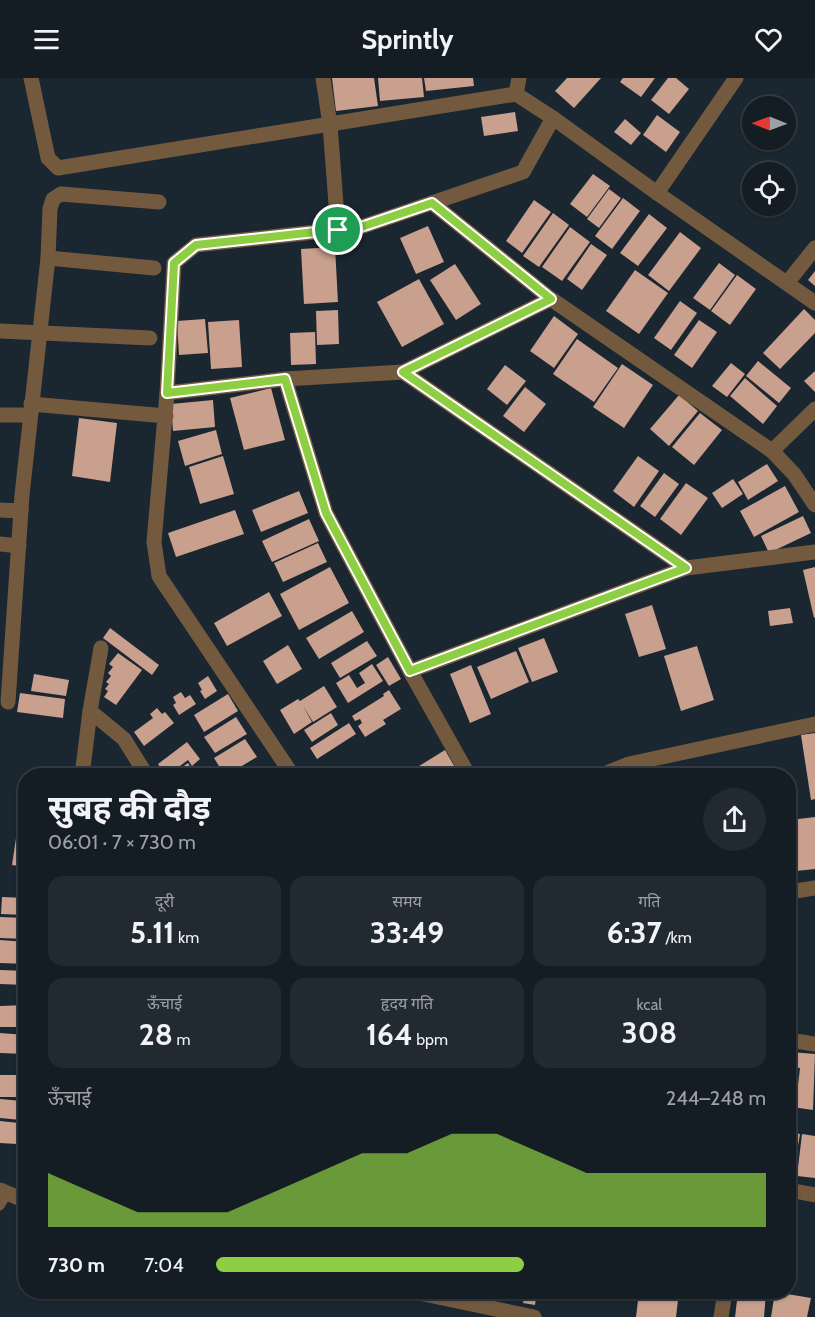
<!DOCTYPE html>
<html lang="hi">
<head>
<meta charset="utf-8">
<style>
  :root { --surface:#141c24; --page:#212931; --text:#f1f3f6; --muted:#9da1a6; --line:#333a41; --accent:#8ece43 }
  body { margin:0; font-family:Cabin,"Noto Sans Devanagari",sans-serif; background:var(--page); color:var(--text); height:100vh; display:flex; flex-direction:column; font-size:22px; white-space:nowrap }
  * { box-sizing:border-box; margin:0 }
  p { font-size:20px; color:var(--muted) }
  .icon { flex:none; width:33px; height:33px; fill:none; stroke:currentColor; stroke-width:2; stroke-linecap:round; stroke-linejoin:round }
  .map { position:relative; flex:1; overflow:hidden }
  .panel { position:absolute; left:18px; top:690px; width:778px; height:531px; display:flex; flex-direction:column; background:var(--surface); border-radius:24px; box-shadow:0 2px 4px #0004,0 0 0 2px var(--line) }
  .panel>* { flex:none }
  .needle { width:39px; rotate:271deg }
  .fabs { position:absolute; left:742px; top:18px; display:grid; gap:12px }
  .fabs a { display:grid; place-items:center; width:54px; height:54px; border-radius:50%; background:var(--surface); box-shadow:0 2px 4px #0004,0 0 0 2px var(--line); font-size:30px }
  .pin { position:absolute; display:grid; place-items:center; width:51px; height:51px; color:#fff; margin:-26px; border:3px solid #fff; border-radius:50%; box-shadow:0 2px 6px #0007 }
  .round { display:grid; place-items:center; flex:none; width:63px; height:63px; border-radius:32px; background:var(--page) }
  .head { display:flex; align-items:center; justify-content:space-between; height:102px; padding:0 30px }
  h1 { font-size:33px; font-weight:700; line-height:45px }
  .figures { display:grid; grid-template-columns:repeat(3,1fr); gap:9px; height:102px; padding:6px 30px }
  .figures div { display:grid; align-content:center; border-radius:15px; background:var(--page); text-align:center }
  .figures b { font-size:30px; font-weight:700 }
  .figures small { font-size:16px; font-weight:400 }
  .figures p { font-size:16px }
  .chart { height:168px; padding:12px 30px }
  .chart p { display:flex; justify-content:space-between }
  .chart svg { width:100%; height:108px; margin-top:6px; fill:var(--accent); opacity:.7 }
  ul { padding:0 30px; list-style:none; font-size:20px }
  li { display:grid; grid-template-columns:96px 72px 1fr; align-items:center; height:45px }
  li i { height:15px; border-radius:8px; background:var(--accent) }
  header { display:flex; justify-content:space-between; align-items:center; height:78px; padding:0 30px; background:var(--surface); font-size:27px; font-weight:700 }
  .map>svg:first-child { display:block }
</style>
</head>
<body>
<header><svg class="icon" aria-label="menu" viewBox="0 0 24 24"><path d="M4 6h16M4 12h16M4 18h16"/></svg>Sprintly<svg class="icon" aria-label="heart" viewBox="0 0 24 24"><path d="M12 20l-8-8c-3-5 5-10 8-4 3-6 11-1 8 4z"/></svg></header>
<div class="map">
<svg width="815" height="1239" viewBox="0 0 815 1239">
  <rect width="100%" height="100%" fill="#1a2630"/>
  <g fill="#c99f8e">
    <polygon points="332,0 374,0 378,28 336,33"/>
    <polygon points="378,0 422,0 424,19 380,23"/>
    <polygon points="424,0 473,0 474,8 426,13"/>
    <polygon points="567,0 601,0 574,30 555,13"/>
    <polygon points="623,0 655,0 641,19 620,4"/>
    <polygon points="668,0 676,0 689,11 669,36 651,22"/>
    <polygon points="515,34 518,53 484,58 481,39"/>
    <polygon points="657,37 680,54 666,74 643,57"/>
    <polygon points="625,41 641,55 631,67 614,54"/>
    <polygon points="593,96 610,108 587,139 570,126"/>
    <polygon points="609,111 621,120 599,150 587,141"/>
    <polygon points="623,120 640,133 612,171 595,158"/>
    <polygon points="534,122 551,134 522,175 506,163"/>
    <polygon points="553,135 569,147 539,189 523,178"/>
    <polygon points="649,136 667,150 638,188 620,175"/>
    <polygon points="428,148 444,184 416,196 400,160"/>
    <polygon points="570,149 590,164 562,203 542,189"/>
    <polygon points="680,154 701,170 669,213 648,197"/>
    <polygon points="591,166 607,177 582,212 567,201"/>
    <polygon points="335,169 338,224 304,226 301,171"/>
    <polygon points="719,185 735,197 710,232 693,220"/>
    <polygon points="455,186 481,226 456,242 430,202"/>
    <polygon points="635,192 668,215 639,256 606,233"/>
    <polygon points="815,193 815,208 808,202"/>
    <polygon points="737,197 756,211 730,247 711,233"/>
    <polygon points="419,201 444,246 402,269 377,224"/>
    <polygon points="680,223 697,235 671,272 654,260"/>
    <polygon points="804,231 815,242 815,255 780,291 763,275"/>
    <polygon points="338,232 339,266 317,267 316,233"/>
    <polygon points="554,238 578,256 554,290 530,273"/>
    <polygon points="205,241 208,275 179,277 177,243"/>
    <polygon points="239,242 242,289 211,291 208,244"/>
    <polygon points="699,242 717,254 692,290 674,277"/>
    <polygon points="315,254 316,286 291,287 290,255"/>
    <polygon points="577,261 618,290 594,324 553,296"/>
    <polygon points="758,283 791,310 779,325 746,298"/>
    <polygon points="731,285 745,296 727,319 712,308"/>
    <polygon points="622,286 653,307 624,350 593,329"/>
    <polygon points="505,287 526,303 507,327 487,311"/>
    <polygon points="815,293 815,314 804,303"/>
    <polygon points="745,300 777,328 763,346 730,318"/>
    <polygon points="525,309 546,326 524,354 503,338"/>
    <polygon points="271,310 285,362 244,372 230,320"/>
    <polygon points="679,317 698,333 669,368 650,351"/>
    <polygon points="213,322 215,349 173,353 171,326"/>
    <polygon points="700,335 722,352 694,387 672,369"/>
    <polygon points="79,340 117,345 110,404 72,398"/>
    <polygon points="216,352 222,376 185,388 178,363"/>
    <polygon points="223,378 234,416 200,426 189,389"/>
    <polygon points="638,378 659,393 634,429 613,413"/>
    <polygon points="767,386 778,403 748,422 738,404"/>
    <polygon points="664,395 679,406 655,439 640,428"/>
    <polygon points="733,401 743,416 722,430 712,415"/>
    <polygon points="686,405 708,420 681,457 660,441"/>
    <polygon points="785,408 799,434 754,459 740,433"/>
    <polygon points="299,413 308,435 261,454 252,432"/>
    <polygon points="235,432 244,456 176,479 168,455"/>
    <polygon points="803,438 811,455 769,475 761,458"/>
    <polygon points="309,441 319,463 272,484 262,463"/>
    <polygon points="318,465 327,484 283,504 274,485"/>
    <polygon points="330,489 349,525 299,552 280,516"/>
    <polygon points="815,489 815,539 814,540 803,492"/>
    <polygon points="269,514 282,538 227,568 214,545"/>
    <polygon points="652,527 666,571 639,579 625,536"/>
    <polygon points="790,530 793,545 770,548 768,533"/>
    <polygon points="352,533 364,554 319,581 306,560"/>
    <polygon points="110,550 159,587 152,597 103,560"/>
    <polygon points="544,560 558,594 532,604 518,570"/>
    <polygon points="367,563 377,578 340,600 331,585"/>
    <polygon points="288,567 302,591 277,606 263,583"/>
    <polygon points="697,568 714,622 681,633 664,578"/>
    <polygon points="516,573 529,604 491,621 477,589"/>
    <polygon points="118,575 142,592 116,627 104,619 108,613 105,611 109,606 106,604 111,598 108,595 113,589 109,586"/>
    <polygon points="388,579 401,601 389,608 376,587"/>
    <polygon points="372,586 383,603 348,625 336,605 349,597 357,610 365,605 359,595"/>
    <polygon points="471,587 491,636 470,645 450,596"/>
    <polygon points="34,596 69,602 66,618 31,613"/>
    <polygon points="208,598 217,613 205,621 200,613 202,612 198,605"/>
    <polygon points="324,608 337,629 313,644 303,628 312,644 294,656 280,632 298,621 300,623"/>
    <polygon points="389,612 401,631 383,642 386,646 365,659 358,648 362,645 360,641 355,643 352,638 384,618 383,616"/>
    <polygon points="181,614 185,620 190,617 196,626 179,637 173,627 176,625 173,619"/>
    <polygon points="20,615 65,621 63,640 17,634"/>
    <polygon points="228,616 238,633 204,654 194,637"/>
    <polygon points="157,630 162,636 165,634 174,645 144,668 134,654 153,640 150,636"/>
    <polygon points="331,635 338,647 312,664 304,652"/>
    <polygon points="236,639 247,656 215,675 204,659"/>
    <polygon points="349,645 356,656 317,681 310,670"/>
    <polygon points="815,655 815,721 811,722 801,657"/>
    <polygon points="245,661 257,679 225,698 214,680"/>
    <polygon points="187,664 200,681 192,688 188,682 169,696 167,693 164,695 158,686"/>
    <polygon points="445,672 460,698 403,698"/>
    <polygon points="188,685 194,695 190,698 170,698"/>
    <polygon points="815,739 815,791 796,793 790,742"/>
    <polygon points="18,747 26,748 26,789 12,787"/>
    <polygon points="2,819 26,820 26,837 1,836"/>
    <polygon points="0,839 26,840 26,861 0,860"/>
    <polygon points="0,862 26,864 26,886 0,885"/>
    <polygon points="0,892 26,893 26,907 0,906"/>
    <polygon points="26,927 26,949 0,949 0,928"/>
    <polygon points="0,955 26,957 26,976 0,975"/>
    <polygon points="791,974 815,976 813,1032 792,1029 789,1031 789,1006 798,1007 800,990 790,989"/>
    <rect x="0" y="997" width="26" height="22"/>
    <polygon points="0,1021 22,1023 21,1042 0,1040"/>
    <polygon points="0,1043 19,1045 17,1066 0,1065"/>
    <polygon points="789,1054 800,1056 793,1097 789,1097"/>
    <polygon points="802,1056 815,1058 815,1100 797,1098"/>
    <polygon points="525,1214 537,1214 535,1227 523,1225"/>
    <polygon points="639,1214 679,1214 676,1239 636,1239"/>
    <polygon points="738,1214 766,1214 764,1239 735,1239"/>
    <polygon points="775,1214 811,1220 807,1239 771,1239"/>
  </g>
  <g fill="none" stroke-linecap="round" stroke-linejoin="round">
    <polyline stroke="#735a3f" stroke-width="9" points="0,1128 8,1115"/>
    <g stroke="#735a3f" stroke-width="15">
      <polyline points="31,0 48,80 58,90 516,16 519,0"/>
      <polyline points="323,0 330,47 338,152"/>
      <polyline points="516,16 553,40"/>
      <polyline points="657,115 736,0"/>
      <polyline points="432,125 551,221 772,373 794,396 815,427"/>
      <polyline points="48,180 154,190"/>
      <polyline points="787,205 815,170"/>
      <polyline points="0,253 150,260"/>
      <polyline points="403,294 686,490"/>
      <polyline points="285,301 326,435 410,593 469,698"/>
      <polyline points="167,315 285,301 403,294 551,221"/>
      <polyline points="31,326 166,338"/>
      <polyline points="0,337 30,337"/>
      <polyline points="772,373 815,331"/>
      <polyline points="0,432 21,433"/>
      <polyline points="0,466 19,468"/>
      <polyline points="410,593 686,490 815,474"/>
      <polyline points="8,624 22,417 48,180 50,131 53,121 61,116 159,124"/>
      <polyline points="90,633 101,570"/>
      <polyline points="82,698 90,633 124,661 147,698"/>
      <polyline points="293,698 159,498 154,464 167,315 174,185 196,167 361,149 523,94 553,40 657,115 815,225"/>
      <polyline points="599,698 629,686 815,646"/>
      <polyline points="789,814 815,810"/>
      <polyline points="789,962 815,966"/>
      <polyline points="0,1112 26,1123"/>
      <polyline points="789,1112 815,1117"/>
      <polyline points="414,1214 534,1239"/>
      <polyline points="721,1239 725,1214"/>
    </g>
  </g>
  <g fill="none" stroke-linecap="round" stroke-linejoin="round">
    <g stroke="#fff" stroke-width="12">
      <polygon id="route" points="432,125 551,221 403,294 686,490 410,593 326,435 285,301 167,315 174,185 196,167 361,149"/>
    </g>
    <use href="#route" stroke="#8ece43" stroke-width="8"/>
  </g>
</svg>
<div class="fabs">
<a><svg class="needle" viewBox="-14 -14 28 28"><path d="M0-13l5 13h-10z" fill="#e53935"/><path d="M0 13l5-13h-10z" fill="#9da1a6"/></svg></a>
<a><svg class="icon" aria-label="locate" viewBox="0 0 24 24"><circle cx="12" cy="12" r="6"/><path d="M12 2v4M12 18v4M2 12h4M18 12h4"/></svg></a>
</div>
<div class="pin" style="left:338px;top:152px;background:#1e9e55"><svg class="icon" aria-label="arrive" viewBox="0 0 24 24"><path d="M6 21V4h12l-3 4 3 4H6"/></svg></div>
<section class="panel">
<div class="head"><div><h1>सुबह की दौड़</h1><p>06:01 · 7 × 730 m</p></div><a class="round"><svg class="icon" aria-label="share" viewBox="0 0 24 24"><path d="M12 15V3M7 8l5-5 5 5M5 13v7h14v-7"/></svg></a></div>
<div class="figures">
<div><p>दूरी</p><b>5.11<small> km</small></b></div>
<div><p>समय</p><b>33:49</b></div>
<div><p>गति</p><b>6:37<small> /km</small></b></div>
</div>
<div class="figures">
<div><p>ऊँचाई</p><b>28<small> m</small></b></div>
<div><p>हृदय गति</p><b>164<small> bpm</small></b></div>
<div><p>kcal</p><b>308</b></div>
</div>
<div class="chart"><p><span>ऊँचाई</span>244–248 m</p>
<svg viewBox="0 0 160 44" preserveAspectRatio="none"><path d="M0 44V22L10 30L20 38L30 38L40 38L50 30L60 22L70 14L80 14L90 6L100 6L110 14L120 22L130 22L140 22L150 22L160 22V44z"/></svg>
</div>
<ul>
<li><b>730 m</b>7:04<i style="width:56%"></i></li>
</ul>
</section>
</div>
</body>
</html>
